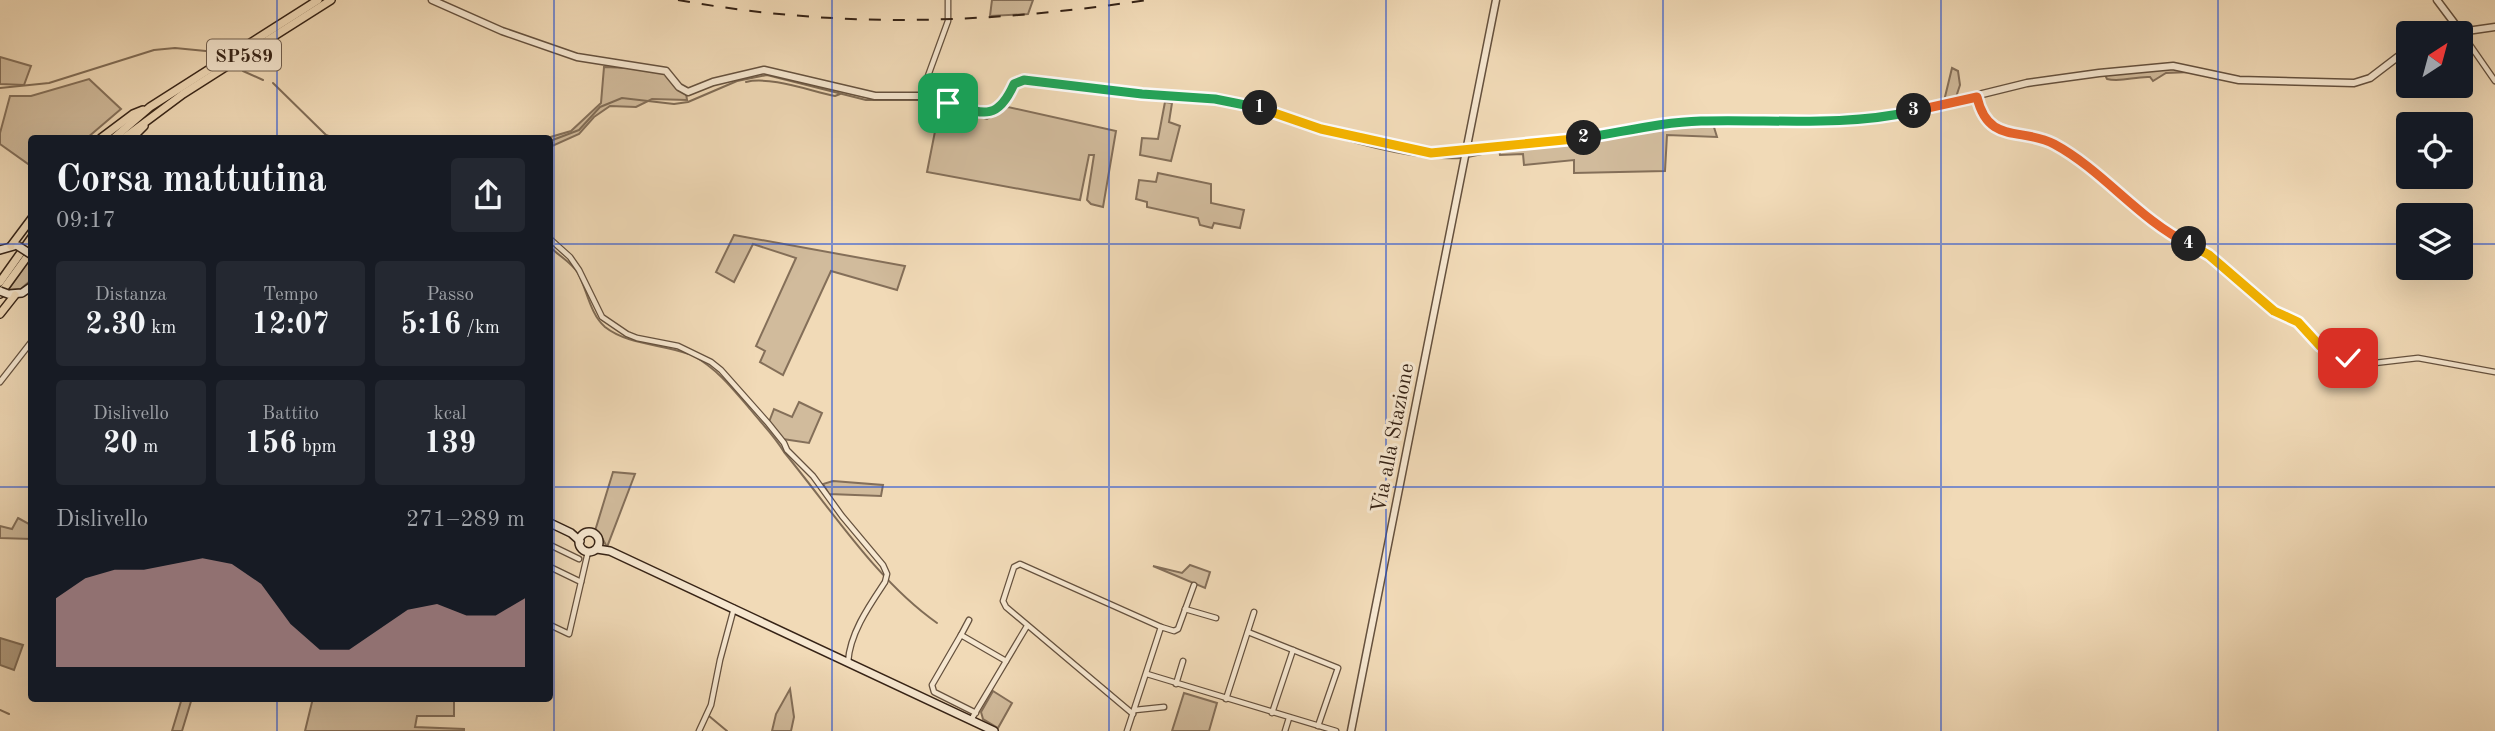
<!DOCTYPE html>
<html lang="it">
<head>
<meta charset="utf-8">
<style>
  :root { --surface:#171b24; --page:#242831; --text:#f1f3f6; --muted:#9ea1a6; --accent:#c59692 }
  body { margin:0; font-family:"Old Standard TT",serif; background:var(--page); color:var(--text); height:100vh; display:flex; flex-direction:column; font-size:26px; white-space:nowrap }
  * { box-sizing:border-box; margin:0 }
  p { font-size:23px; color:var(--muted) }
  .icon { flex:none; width:38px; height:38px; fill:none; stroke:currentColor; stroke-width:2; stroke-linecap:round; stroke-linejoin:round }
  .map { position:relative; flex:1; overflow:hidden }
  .drawer { position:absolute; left:28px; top:135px; width:525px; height:567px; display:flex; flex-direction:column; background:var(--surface); border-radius:7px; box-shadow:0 7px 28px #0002 }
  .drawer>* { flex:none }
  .needle { width:46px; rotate:36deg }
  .buttons { position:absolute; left:2396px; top:21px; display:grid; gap:14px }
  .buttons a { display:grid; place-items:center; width:77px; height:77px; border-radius:7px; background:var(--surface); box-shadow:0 7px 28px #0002; font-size:35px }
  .pin { position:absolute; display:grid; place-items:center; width:60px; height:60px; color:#fff; margin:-30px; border-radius:14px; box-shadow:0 4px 10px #0006 }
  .km { position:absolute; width:35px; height:35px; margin:-18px; border-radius:50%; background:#222; color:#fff; font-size:19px; line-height:35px; text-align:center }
  .round { display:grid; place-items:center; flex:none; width:74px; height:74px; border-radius:7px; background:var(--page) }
  .overview { display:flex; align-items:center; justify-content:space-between; height:119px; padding:0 28px }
  h1 { font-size:38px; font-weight:600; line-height:52px }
  .metrics { display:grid; grid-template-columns:repeat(3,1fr); gap:10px; height:119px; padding:7px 28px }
  .metrics div { display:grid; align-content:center; border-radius:7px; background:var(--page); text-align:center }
  .metrics b { font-size:30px; font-weight:600 }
  .metrics small { font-size:19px; font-weight:400 }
  .metrics p { font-size:19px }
  .chart { height:196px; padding:14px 28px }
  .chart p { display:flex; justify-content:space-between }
  .chart svg { width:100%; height:126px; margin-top:7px; fill:var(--accent); opacity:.7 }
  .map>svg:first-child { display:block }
</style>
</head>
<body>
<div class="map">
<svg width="2495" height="731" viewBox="0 0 2495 731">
  <rect width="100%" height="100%" fill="#f1dab7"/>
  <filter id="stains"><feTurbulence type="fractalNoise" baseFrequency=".00286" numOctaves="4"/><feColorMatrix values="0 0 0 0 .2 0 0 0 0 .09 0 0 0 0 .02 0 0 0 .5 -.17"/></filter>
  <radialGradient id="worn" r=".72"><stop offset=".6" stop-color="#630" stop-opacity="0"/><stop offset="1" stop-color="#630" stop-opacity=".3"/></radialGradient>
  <g fill="#d1bb9c" stroke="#846f59" stroke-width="2">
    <polygon points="992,0 1033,0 1028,14 990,16"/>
    <polygon points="0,57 31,66 24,85 0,84"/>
    <polygon points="604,67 654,69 664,72 686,93 687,100 652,99 636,107 610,106 594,117 579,134 550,147 550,138 547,138 571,131 601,103"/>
    <polygon points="1952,68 1958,71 1960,85 1955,100 1944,101"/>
    <path d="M2168,68L2191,72L2166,73L2153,81L2150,77C2135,76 2121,83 2107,79L2105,75Z"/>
    <polygon points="89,79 121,109 87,138 32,138 31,166 0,144 0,133 10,96 31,96"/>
    <polygon points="1165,102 1172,103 1169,122 1180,126 1171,161 1140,155 1142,138 1158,139"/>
    <polygon points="940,106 987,119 1008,107 1116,131 1103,207 1091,204 1087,200 1094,155 1089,155 1080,200 927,172"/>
    <polygon points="1670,124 1713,124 1717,137 1667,135 1665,171 1574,173 1574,160 1524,165 1523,154 1500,155 1499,149"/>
    <polygon points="1158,173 1211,184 1211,203 1244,210 1240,228 1214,223 1212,228 1200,225 1198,218 1147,207 1147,202 1136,199 1139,180 1156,182"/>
    <polygon points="734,235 905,266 897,290 831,271 783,375 760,362 765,351 756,346 796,258 753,244 734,282 716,272"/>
    <polygon points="30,259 31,280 21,289 8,290"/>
    <polygon points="799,402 822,413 809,443 783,439 769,422 774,409 792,417"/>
    <polygon points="613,472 635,474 607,547 601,536 595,531"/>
    <polygon points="833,481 883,485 881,496 829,494 823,484"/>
    <polygon points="18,518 31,525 31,539 0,538 0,526 12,529"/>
    <polygon points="1190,565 1210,572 1205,588 1153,566 1182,573"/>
    <polygon points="790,689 794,717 791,731 772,731 776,714"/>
    <polygon points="993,691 1012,703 998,728 983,719 981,712"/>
    <polygon points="1184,693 1217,703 1209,731 1172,731"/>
    <polygon points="182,698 192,698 182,731 172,731"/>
    <polygon points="313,698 454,698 454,716 417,716 415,727 464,729 464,731 305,731"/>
  </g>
  <polygon fill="#b19c80" stroke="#806c56" stroke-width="2" points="0,638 23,645 14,670 0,665"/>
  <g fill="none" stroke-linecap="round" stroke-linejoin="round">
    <g stroke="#806c56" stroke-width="2">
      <polyline points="243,71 263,80"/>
      <path d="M746,82C770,76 810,91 835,96L840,94"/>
      <polyline points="273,83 326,135 334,138"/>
      <path d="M1012,83C1020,71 1039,78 1052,80"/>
      <polyline points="1102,86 1184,94"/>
      <polyline points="0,88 49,83 154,50 175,48 216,52"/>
      <polyline points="1207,96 1229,98"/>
      <polyline points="992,108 999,105 1002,100"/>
      <path d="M1317,131C1360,145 1417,161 1462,158"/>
      <polyline points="550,141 579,130 600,107 622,98 674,104 688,102 737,81 767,75 866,100 923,100 937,103"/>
      <polyline points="1468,157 1482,154"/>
      <path d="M550,247C559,256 571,262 578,273C587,290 590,314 605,327C628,345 662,344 689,354"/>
      <path d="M694,356C718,370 732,388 750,409C762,424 774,435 784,452C831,509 877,581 937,623"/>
      <polyline points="0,710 9,714"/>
      <polyline points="709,716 727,731"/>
    </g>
    <g stroke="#65513e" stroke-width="7">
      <g id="minor">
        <polyline points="2461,32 2495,81"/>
        <polyline points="921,95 948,21 948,0"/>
        <polyline points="1977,97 1985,118 1992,126 2048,141 2063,149 2098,175 2164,231 2209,255 2274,311 2298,322 2313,339 2327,350 2366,364 2418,358 2495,372"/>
        <path d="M550,239L570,257L579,270L602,317L627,334L637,338L678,346L711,362L721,370L768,423L784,443L787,450L813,476L842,516L883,565L887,574L885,582C869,606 850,633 848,662"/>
        <polyline points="0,382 32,341"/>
        <polyline points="550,545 579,559"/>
        <polyline points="550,567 581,582"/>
        <polyline points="1185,609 1216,618"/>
        <polyline points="550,625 569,634 588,552"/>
        <polyline points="1248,632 1338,668 1318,726"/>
        <polyline points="961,635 969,620"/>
        <polyline points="1147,674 1336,731"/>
        <polyline points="1176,684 1183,661"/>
        <polyline points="1226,699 1254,612"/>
        <polyline points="1135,710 1164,707"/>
        <polyline points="976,713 934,692 932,685 961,635 1006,661"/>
        <polyline points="1272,713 1293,650"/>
        <polyline points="1133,714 1006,607 1003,601 1014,567 1020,564 1161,627"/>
        <polyline points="971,720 1027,626"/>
        <polyline points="699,731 711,705 720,660 734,608"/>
        <polyline points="1127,731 1161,627 1174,631 1178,629 1194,585"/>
        <polyline points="1285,731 1289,718"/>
      </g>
    </g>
    <g stroke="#65513e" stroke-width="9">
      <g id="tertiary">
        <polyline points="432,0 502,31 577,57 666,71 679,87 688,92 713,82 764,70 875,96 924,96 980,113 996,111 1002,106 1014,84 1024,80 1142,94 1234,101 1267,110 1321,129 1437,153 1587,138 1676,123 1889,117 2027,83 2099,73 2173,66 2239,80 2354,83 2370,78 2408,49"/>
        <polyline points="2437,0 2461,32"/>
        <polyline points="2453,33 2495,27"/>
        <polyline points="1351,731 1496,0"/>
      </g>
    </g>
    <g stroke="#362316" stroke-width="10">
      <g id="secondary">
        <polyline points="0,250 14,246"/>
        <polyline points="9,294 22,293 32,286"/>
        <polyline points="550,523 571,533 580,541"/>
        <circle cx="589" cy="542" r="10"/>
        <polyline points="597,549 610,551 994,731"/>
      </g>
    </g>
    <g stroke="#362316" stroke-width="10">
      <g id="primary">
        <polyline points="101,138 133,114 143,110"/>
        <polyline points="114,138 150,107 318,0"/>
        <polyline points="124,138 183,94 331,0"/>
        <polyline points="132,138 144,126"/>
        <polyline points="11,246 32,218"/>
        <polyline points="0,282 32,237"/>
        <polyline points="0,294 32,250"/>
        <polyline points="0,314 15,295"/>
      </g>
    </g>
    <use href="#minor" stroke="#f6e7d0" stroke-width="4.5"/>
    <use href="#tertiary" stroke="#f6e7d0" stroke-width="6"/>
    <use href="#secondary" stroke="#f6e7d0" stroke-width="7"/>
    <use href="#primary" stroke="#f1dab7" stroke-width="7"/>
    <path stroke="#362316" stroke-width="2" stroke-dasharray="12 12" stroke-linecap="butt" d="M678,0C840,29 985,24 1147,0"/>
    <g stroke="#362316" stroke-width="10" stroke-linecap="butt">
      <g id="secondary-bridge">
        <polyline points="18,246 32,255"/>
        <polyline points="0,291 8,294"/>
      </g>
    </g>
    <use href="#secondary-bridge" stroke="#f6e7d0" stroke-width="7"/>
  </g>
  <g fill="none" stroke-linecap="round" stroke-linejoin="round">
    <g stroke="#fff" stroke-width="14">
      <path id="split-1" d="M948,103C983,114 997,122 1014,84L1024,80L1142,94L1215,99L1260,108"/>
    </g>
    <g stroke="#fff" stroke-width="14">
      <polyline id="split-2" points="1260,108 1321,129 1431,153 1584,138"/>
    </g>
    <g stroke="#fff" stroke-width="14">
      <path id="split-3" d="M1584,138C1623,132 1661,122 1701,121C1771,119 1845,127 1914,111"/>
    </g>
    <g stroke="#fff" stroke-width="14">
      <path id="split-4" d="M1914,111L1977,97C1988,145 2022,127 2054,144C2104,171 2138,219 2189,244"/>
    </g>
    <g stroke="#fff" stroke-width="14">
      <polyline id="split-5" points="2189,244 2209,255 2274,311 2298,322 2320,346 2348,358"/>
    </g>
    <use href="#split-1" stroke="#22a559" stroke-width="9"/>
    <use href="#split-2" stroke="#f5b400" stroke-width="9"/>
    <use href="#split-3" stroke="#22a559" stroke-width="9"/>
    <use href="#split-4" stroke="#f0652b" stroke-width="9"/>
    <use href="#split-5" stroke="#f5b400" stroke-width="9"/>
  </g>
  <path fill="none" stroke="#1d4ed8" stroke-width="2" stroke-opacity="0.55" d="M277,0V138M554,0V731M832,0V731M1109,0V731M1386,0V731M1663,0V731M1941,0V731M2218,0V731M0,244H32M550,244H2408M2460,244H2495M0,487H32M550,487H2495M277,698V731"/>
  <g text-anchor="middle" stroke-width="6" stroke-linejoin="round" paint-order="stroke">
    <rect fill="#f6e7d0" stroke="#705e4e" stroke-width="2" x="207" y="39.5" width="74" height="31" rx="5"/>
    <g font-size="19" font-weight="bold" fill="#362316">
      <text x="244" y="62">SP589</text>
    </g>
    <g font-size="21" fill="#362316" stroke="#f6e7d0">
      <text transform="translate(1392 438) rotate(-79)" y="7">Via alla Stazione</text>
    </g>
  </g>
  <rect width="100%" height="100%" filter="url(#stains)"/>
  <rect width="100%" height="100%" fill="url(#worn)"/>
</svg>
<div class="buttons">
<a><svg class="needle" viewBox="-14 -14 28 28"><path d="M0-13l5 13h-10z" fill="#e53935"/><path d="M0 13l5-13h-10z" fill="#9ea1a6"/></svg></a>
<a><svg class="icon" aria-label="locate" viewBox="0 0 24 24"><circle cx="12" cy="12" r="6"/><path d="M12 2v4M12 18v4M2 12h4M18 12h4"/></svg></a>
<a><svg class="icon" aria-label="layers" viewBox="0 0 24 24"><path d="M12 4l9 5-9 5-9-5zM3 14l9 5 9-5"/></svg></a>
</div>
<div class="pin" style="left:948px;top:103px;background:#1e9e55"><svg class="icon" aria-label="arrive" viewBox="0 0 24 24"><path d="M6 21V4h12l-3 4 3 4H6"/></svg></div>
<div class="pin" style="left:2348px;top:358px;background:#d93025"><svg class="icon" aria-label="check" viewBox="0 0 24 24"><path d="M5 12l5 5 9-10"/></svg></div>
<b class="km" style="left:1260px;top:108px">1</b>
<b class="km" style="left:1584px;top:138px">2</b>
<b class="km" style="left:1914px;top:111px">3</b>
<b class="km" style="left:2189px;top:244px">4</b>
<section class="drawer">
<div class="overview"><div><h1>Corsa mattutina</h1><p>09:17</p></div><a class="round"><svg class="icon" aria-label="share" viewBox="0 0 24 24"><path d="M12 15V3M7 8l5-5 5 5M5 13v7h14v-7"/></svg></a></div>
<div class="metrics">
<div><p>Distanza</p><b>2.30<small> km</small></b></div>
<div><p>Tempo</p><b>12:07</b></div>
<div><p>Passo</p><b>5:16<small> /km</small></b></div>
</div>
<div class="metrics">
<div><p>Dislivello</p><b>20<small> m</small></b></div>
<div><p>Battito</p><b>156<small> bpm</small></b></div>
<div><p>kcal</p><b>139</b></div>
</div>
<div class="chart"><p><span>Dislivello</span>271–289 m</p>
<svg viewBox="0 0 160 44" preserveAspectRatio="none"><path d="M0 44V20L10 13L20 10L30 10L40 8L50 6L60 8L70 15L80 29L90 38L100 38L110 31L120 24L130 22L140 26L150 26L160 20V44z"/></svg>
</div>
</section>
</div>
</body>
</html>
